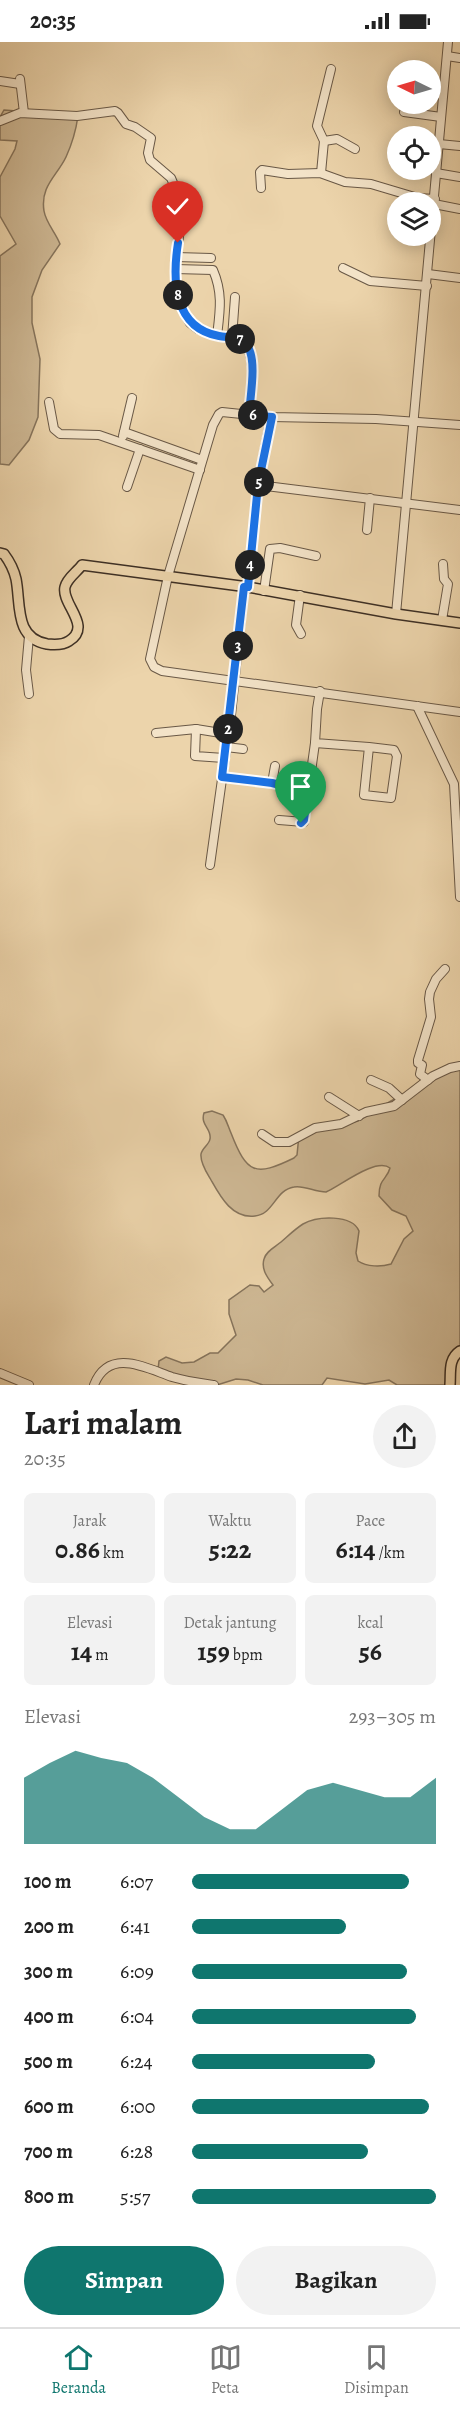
<!DOCTYPE html>
<html lang="id">
<head>
<meta charset="utf-8">
<style>
  :root { --surface:#fff; --page:#f2f2f2; --text:#222; --muted:#767676; --line:#e0e0e0; --accent:#0f766e }
  body { margin:0; font-family:Alegreya,serif; background:var(--page); color:var(--text); height:100vh; display:flex; flex-direction:column; font-size:22px; white-space:nowrap }
  * { box-sizing:border-box; margin:0 }
  p { font-size:20px; color:var(--muted) }
  .icon { flex:none; width:33px; height:33px; fill:none; stroke:currentColor; stroke-width:2; stroke-linecap:round; stroke-linejoin:round }
  .map { position:relative; height:1343px; overflow:hidden }
  .sheet { display:flex; flex-direction:column; background:var(--surface); flex:1 }
  .sheet>* { flex:none }
  .needle { width:39px; rotate:275deg }
  .tools { position:absolute; left:387px; top:18px; display:grid; gap:12px }
  .tools a { display:grid; place-items:center; width:54px; height:54px; border-radius:50%; background:var(--surface); box-shadow:0 3px 15px #0003; font-size:30px }
  .pin { position:absolute; display:grid; place-items:center; width:51px; height:51px; color:#fff; margin:-62px -26px; border-radius:50% 50% 50% 0; rotate:-45deg; box-shadow:0 0 6px #0007 }
  .pin .icon { rotate:45deg }
  .km { position:absolute; width:30px; height:30px; margin:-15px; border-radius:50%; background:#222; color:#fff; font-size:16px; line-height:30px; text-align:center }
  .round { display:grid; place-items:center; flex:none; width:63px; height:63px; border-radius:32px; background:var(--page) }
  .head { display:flex; align-items:center; justify-content:space-between; height:102px; padding:0 24px }
  h1 { font-size:33px; font-weight:700; line-height:45px }
  .metrics { display:grid; grid-template-columns:repeat(3,1fr); gap:9px; height:102px; padding:6px 24px }
  .metrics div { display:grid; align-content:center; border-radius:9px; background:var(--page); text-align:center }
  .metrics b { font-size:26px; font-weight:700 }
  .metrics small { font-size:16px; font-weight:400 }
  .metrics p { font-size:16px }
  .chart { height:168px; padding:12px 24px }
  .chart p { display:flex; justify-content:space-between }
  .chart svg { width:100%; height:108px; margin-top:6px; fill:var(--accent); opacity:.7 }
  .action { display:flex; gap:12px; margin-top:auto; padding:12px 24px }
  .action a { flex:1; height:69px; border-radius:36px; background:var(--accent); color:#fff; font-size:24px; font-weight:700; line-height:69px; text-align:center }
  .action a+a { background:var(--page); color:var(--text) }
  ul { padding:0 24px; list-style:none; font-size:20px }
  li { display:grid; grid-template-columns:96px 72px 1fr; align-items:center; height:45px }
  li i { height:15px; border-radius:8px; background:var(--accent) }
  .status { display:flex; justify-content:space-between; align-items:center; height:42px; padding:0 30px; background:var(--surface); direction:ltr }
  .status svg { height:16px; fill:currentColor }
  .tabs { display:flex; justify-content:space-around; align-items:center; height:84px; border-top:2px solid var(--line); background:var(--surface); font-size:16px; color:var(--muted) }
  .tabs a { display:grid; justify-items:center; gap:3px }
  .tabs .selected { color:var(--accent) }
  .map>svg:first-child { display:block }
</style>
</head>
<body>
<div class="status"><b>20:35</b><svg viewBox="0 0 49 12"><path d="M0 12V9h3v3zM5 12V6h3v6zM10 12V3h3v9zM15 12V0h3v12zM26 1h20v11H26zM47 4h2v5h-2z"/></svg></div>
<div class="map">
<svg width="460" height="1343" viewBox="0 0 460 1343">
  <rect width="100%" height="100%" fill="#ecd4ab"/>
  <filter id="stains"><feTurbulence type="fractalNoise" baseFrequency=".00333" numOctaves="4"/><feColorMatrix values="0 0 0 0 .2 0 0 0 0 .09 0 0 0 0 .02 0 0 0 .5 -.17"/></filter>
  <radialGradient id="worn" r=".72"><stop offset=".6" stop-color="#630" stop-opacity="0"/><stop offset="1" stop-color="#630" stop-opacity=".3"/></radialGradient>
  <g fill="#ceb894" stroke="#86745c" stroke-width="1.5">
    <path d="M4,68L78,74C76,88 72,102 66,115C57,134 40,144 44,169C46,181 56,191 60,202L42,228L32,255V281L40,317L38,375L29,398L9,423L0,422V214L16,202L0,174V135L15,107L17,99L0,98V75Z"/>
    <path d="M455,1025H460V1314L454,1325L450,1343H397L389,1338L365,1342L327,1336L322,1343H263L248,1338L236,1337L217,1343L167,1335L158,1328L159,1319L166,1315L182,1321L194,1320L210,1311H218L236,1293L229,1272V1258L250,1243L259,1244L264,1250L273,1243C267,1235 261,1227 264,1217C266,1209 275,1205 281,1200C288,1194 295,1187 303,1182C317,1174 352,1172 359,1189L356,1211L358,1219C367,1225 381,1225 391,1222L404,1197L413,1189L406,1174L392,1168L379,1154C379,1136 387,1138 390,1126C376,1115 340,1144 326,1150C315,1150 304,1143 294,1145C275,1148 274,1172 255,1174C232,1177 220,1154 211,1138C207,1131 200,1121 201,1112C202,1106 209,1103 210,1097C212,1087 200,1083 204,1071L212,1069L223,1073C227,1079 228,1084 231,1091C247,1132 255,1135 294,1116L297,1113L299,1093L358,1079L391,1059Z"/>
  </g>
  <g fill="none" stroke-linecap="round" stroke-linejoin="round">
    <g stroke="#695846" stroke-width="10">
      <g id="minor">
        <polyline points="447,14 460,16"/>
        <polyline points="20,37 24,71"/>
        <polyline points="0,39 20,42"/>
        <polyline points="404,70 441,75"/>
        <path d="M0,79L20,71L77,74L115,69L118,71L126,82L135,85L151,96L148,111L150,118L171,136L174,143L175,164L180,186L175,229L176,242L185,272L190,281L198,287L217,294L242,298C259,315 250,350 249,373"/>
        <polyline points="324,99 337,97 355,107"/>
        <polyline points="439,102 460,104"/>
        <polyline points="321,131 324,99 317,84 331,27"/>
        <polyline points="436,131 460,135"/>
        <polyline points="261,146 260,130 262,128 288,132 320,131 345,140 371,142 418,156 435,157"/>
        <polyline points="434,162 460,167"/>
        <polyline points="176,215 211,216"/>
        <polyline points="343,226 370,239 427,244"/>
        <path d="M175,227L213,228C223,251 220,269 217,294"/>
        <polyline points="428,232 460,236"/>
        <polyline points="232,296 235,255"/>
        <polyline points="49,360 54,387 60,392 99,393 200,428"/>
        <polyline points="460,383 376,377 271,375 222,370 219,372 213,383 168,534 150,617 154,625 162,629 460,670"/>
        <polyline points="124,390 202,418"/>
        <polyline points="123,394 132,356"/>
        <polyline points="258,443 460,468"/>
        <polyline points="127,445 140,407"/>
        <polyline points="367,488 370,456"/>
        <polyline points="248,545 258,443 271,375"/>
        <polyline points="264,549 270,507 280,506 316,514"/>
        <polyline points="300,553 296,583 301,592"/>
        <polyline points="396,572 448,0"/>
        <polyline points="442,578 448,542 444,537 443,522"/>
        <polyline points="29,594 26,628 29,652"/>
        <polyline points="320,649 317,667 315,701 369,705 394,708 397,714 391,756 364,753 369,705"/>
        <polyline points="417,664 454,742 460,855"/>
        <polyline points="196,687 195,714 224,716"/>
        <polyline points="156,691 196,687 227,692"/>
        <polyline points="226,705 243,707"/>
        <polyline points="222,735 272,741 308,750"/>
        <polyline points="272,741 275,724"/>
        <polyline points="279,778 304,780 315,701"/>
        <polyline points="210,823 231,673 244,545"/>
        <polyline points="371,1038 389,1046 402,1058"/>
        <polyline points="428,1038 420,1032 422,1023 418,1021 418,1018 431,975 429,957 430,950 436,937 445,927"/>
        <polyline points="329,1055 359,1074"/>
        <polyline points="262,1092 274,1100 289,1100 315,1086 341,1082 366,1070 394,1064 433,1034 450,1026 460,1024"/>
        <polyline points="0,1331 29,1343"/>
        <path d="M94,1343C109,1305 146,1326 172,1335C185,1339 200,1341 214,1343"/>
      </g>
    </g>
    <g stroke="#3d2f24" stroke-width="12">
      <g id="major">
        <path d="M0,511L4,512C10,520 14,528 16,537C21,562 14,596 47,602C55,603 63,603 69,599C93,584 61,562 65,545C67,536 77,530 82,523L248,545L396,572L460,581"/>
        <path d="M450,1343C451,1330 448,1317 460,1309"/>
      </g>
    </g>
    <use href="#minor" stroke="#f3e3c8" stroke-width="8"/>
    <use href="#major" stroke="#ecd4ab" stroke-width="9"/>
  </g>
  <g fill="none" stroke-linecap="round" stroke-linejoin="round">
    <g stroke="#fff" stroke-width="12">
      <path id="route" d="M178,201C172,239 174,286 219,294C230,296 241,294 248,305C257,320 250,355 249,373L272,375L258,443L248,545H244L222,735L272,741L308,750L304,778L301,781"/>
    </g>
    <use href="#route" stroke="#1a73e8" stroke-width="8"/>
  </g>
  <rect width="100%" height="100%" filter="url(#stains)"/>
  <rect width="100%" height="100%" fill="url(#worn)"/>
</svg>
<div class="tools">
<a><svg class="needle" viewBox="-14 -14 28 28"><path d="M0-13l5 13h-10z" fill="#e53935"/><path d="M0 13l5-13h-10z" fill="#767676"/></svg></a>
<a><svg class="icon" aria-label="locate" viewBox="0 0 24 24"><circle cx="12" cy="12" r="6"/><path d="M12 2v4M12 18v4M2 12h4M18 12h4"/></svg></a>
<a><svg class="icon" aria-label="layers" viewBox="0 0 24 24"><path d="M12 4l9 5-9 5-9-5zM3 14l9 5 9-5"/></svg></a>
</div>
<div class="pin" style="left:301px;top:781px;background:#1e9e55"><svg class="icon" aria-label="arrive" viewBox="0 0 24 24"><path d="M6 21V4h12l-3 4 3 4H6"/></svg></div>
<div class="pin" style="left:178px;top:201px;background:#d93025"><svg class="icon" aria-label="check" viewBox="0 0 24 24"><path d="M5 12l5 5 9-10"/></svg></div>
<b class="km" style="left:228px;top:687px">2</b>
<b class="km" style="left:238px;top:604px">3</b>
<b class="km" style="left:250px;top:523px">4</b>
<b class="km" style="left:259px;top:440px">5</b>
<b class="km" style="left:253px;top:373px">6</b>
<b class="km" style="left:240px;top:297px">7</b>
<b class="km" style="left:178px;top:253px">8</b>
</div>
<section class="sheet">
<div class="head"><div><h1>Lari malam</h1><p>20:35</p></div><a class="round"><svg class="icon" aria-label="share" viewBox="0 0 24 24"><path d="M12 15V3M7 8l5-5 5 5M5 13v7h14v-7"/></svg></a></div>
<div class="metrics">
<div><p>Jarak</p><b>0.86<small> km</small></b></div>
<div><p>Waktu</p><b>5:22</b></div>
<div><p>Pace</p><b>6:14<small> /km</small></b></div>
</div>
<div class="metrics">
<div><p>Elevasi</p><b>14<small> m</small></b></div>
<div><p>Detak jantung</p><b>159<small> bpm</small></b></div>
<div><p>kcal</p><b>56</b></div>
</div>
<div class="chart"><p><span>Elevasi</span>293–305 m</p>
<svg viewBox="0 0 160 44" preserveAspectRatio="none"><path d="M0 44V17L10 11L20 6L30 9L40 11L50 17L60 25L70 33L80 38L90 38L100 30L110 22L120 19L130 22L140 25L150 25L160 17V44z"/></svg>
</div>
<ul>
<li><b>100 m</b>6:07<i style="width:89%"></i></li>
<li><b>200 m</b>6:41<i style="width:63%"></i></li>
<li><b>300 m</b>6:09<i style="width:88%"></i></li>
<li><b>400 m</b>6:04<i style="width:92%"></i></li>
<li><b>500 m</b>6:24<i style="width:75%"></i></li>
<li><b>600 m</b>6:00<i style="width:97%"></i></li>
<li><b>700 m</b>6:28<i style="width:72%"></i></li>
<li><b>800 m</b>5:57<i style="width:100%"></i></li>
</ul>
<div class="action"><a>Simpan</a><a>Bagikan</a></div>
</section>
<nav class="tabs">
<a class="selected"><svg class="icon" aria-label="home" viewBox="0 0 24 24"><path d="M3 11l9-7 9 7M6 9v11h12V9"/></svg>Beranda</a>
<a><svg class="icon" aria-label="map" viewBox="0 0 24 24"><path d="M3 6l6-2 6 2 6-2v14l-6 2-6-2-6 2zM9 4v14M15 6v14"/></svg>Peta</a>
<a><svg class="icon" aria-label="saved" viewBox="0 0 24 24"><path d="M7 4h10v16l-5-4-5 4z"/></svg>Disimpan</a>
</nav>
</body>
</html>
